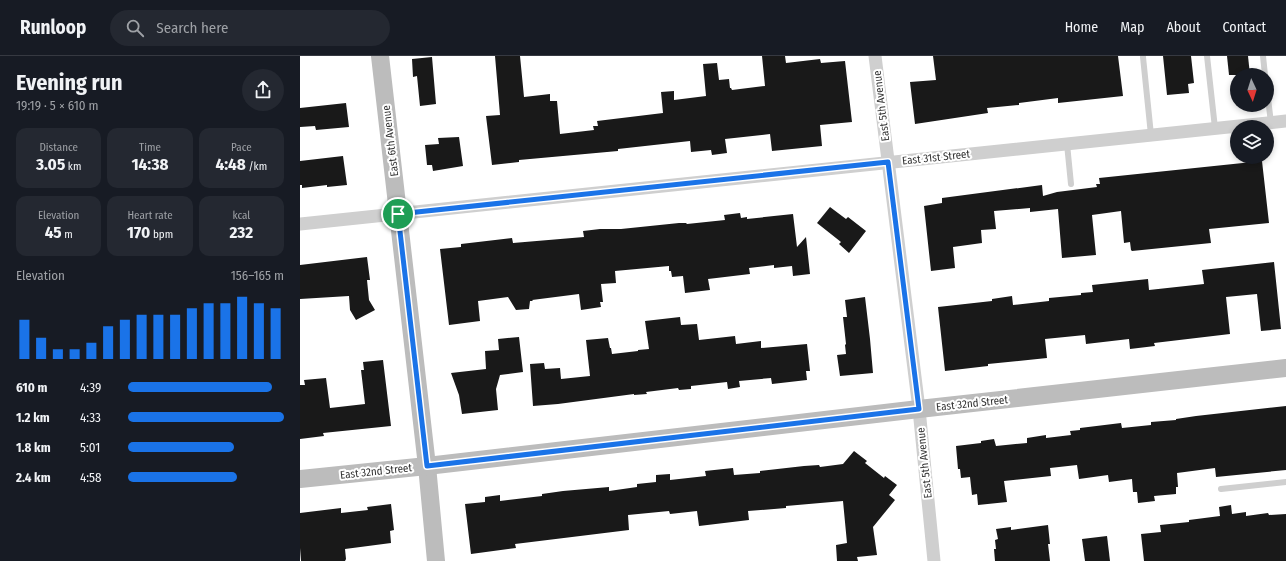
<!DOCTYPE html>
<html lang="en">
<head>
<meta charset="utf-8">
<style>
  :root { --surface:#171b24; --page:#242831; --text:#f1f3f6; --muted:#9ea1a6; --line:#363941; --accent:#1a73e8 }
  body { margin:0; font-family:"Fira Sans Condensed",sans-serif; background:var(--page); color:var(--text); height:100vh; display:flex; flex-direction:column; font-size:15px; white-space:nowrap }
  * { box-sizing:border-box; margin:0 }
  p { font-size:13px; color:var(--muted) }
  .icon { flex:none; width:22px; height:22px; fill:none; stroke:currentColor; stroke-width:2; stroke-linecap:round; stroke-linejoin:round }
  .map { position:relative; flex:1; overflow:hidden }
  .sheet { display:flex; flex-direction:column; background:var(--surface); width:300px }
  .sheet>* { flex:none }
  .needle { width:26px; rotate:176deg }
  .fabs { position:absolute; left:930px; top:12px; display:grid; gap:8px }
  .fabs a { display:grid; place-items:center; width:44px; height:44px; border-radius:50%; background:var(--surface); box-shadow:0 2px 6px #0003; font-size:20px }
  .pin { position:absolute; display:grid; place-items:center; width:34px; height:34px; color:#fff; margin:-17px; border:2px solid #fff; border-radius:50%; box-shadow:0 1px 4px #0007 }
  .round { display:grid; place-items:center; flex:none; width:42px; height:42px; border-radius:21px; background:var(--page) }
  .head { display:flex; align-items:center; justify-content:space-between; height:68px; padding:0 16px }
  h1 { font-size:22px; font-weight:700; line-height:30px }
  .stats { display:grid; grid-template-columns:repeat(3,1fr); gap:6px; height:68px; padding:4px 16px }
  .stats div { display:grid; align-content:center; border-radius:10px; background:var(--page); text-align:center }
  .stats b { font-size:17px; font-weight:700 }
  .stats small { font-size:11px; font-weight:400 }
  .stats p { font-size:11px }
  .chart { height:112px; padding:8px 16px }
  .chart p { display:flex; justify-content:space-between }
  .chart svg { width:100%; height:72px; margin-top:4px; stroke:var(--accent); stroke-width:6 }
  ul { padding:0 16px; list-style:none; font-size:13px }
  li { display:grid; grid-template-columns:64px 48px 1fr; align-items:center; height:30px }
  li i { height:10px; border-radius:5px; background:var(--accent) }
  header { display:flex; align-items:center; gap:24px; box-sizing:border-box; height:56px; padding:0 20px; background:var(--surface); border-bottom:1px solid var(--line) }
  header strong { font-size:19px }
  nav { display:flex; gap:22px; margin-inline-start:auto; font-size:14px }
  .search { width:280px; height:36px; background:var(--page); display:flex; align-items:center; gap:10px; box-sizing:border-box; padding:0 14px; border-radius:22px; color:var(--muted); font-size:15px }
  main { display:flex; flex:1; min-height:0 }
  .map>svg:first-child { display:block }
</style>
</head>
<body>
<header>
<strong>Runloop</strong>
<div class="search"><svg class="icon" aria-label="search" viewBox="0 0 24 24"><circle cx="10" cy="10" r="6"/><path d="M15 15l6 6"/></svg>Search here</div>
<nav><a>Home</a><a>Map</a><a>About</a><a>Contact</a></nav>
</header>
<main>
<section class="sheet">
<div class="head"><div><h1>Evening run</h1><p>19:19 · 5 × 610 m</p></div><a class="round"><svg class="icon" aria-label="share" viewBox="0 0 24 24"><path d="M12 15V3M7 8l5-5 5 5M5 13v7h14v-7"/></svg></a></div>
<div class="stats">
<div><p>Distance</p><b>3.05<small> km</small></b></div>
<div><p>Time</p><b>14:38</b></div>
<div><p>Pace</p><b>4:48<small> /km</small></b></div>
</div>
<div class="stats">
<div><p>Elevation</p><b>45<small> m</small></b></div>
<div><p>Heart rate</p><b>170<small> bpm</small></b></div>
<div><p>kcal</p><b>232</b></div>
</div>
<div class="chart"><p><span>Elevation</span>156–165 m</p>
<svg viewBox="0 0 160 44" preserveAspectRatio="none"><path d="M5 44V20M15 44V31M25 44V38M35 44V38M45 44V34M55 44V24M65 44V20M75 44V17M85 44V17M95 44V17M105 44V13M115 44V10M125 44V10M135 44V6M145 44V10M155 44V13"/></svg>
</div>
<ul>
<li><b>610 m</b>4:39<i style="width:92%"></i></li>
<li><b>1.2 km</b>4:33<i style="width:100%"></i></li>
<li><b>1.8 km</b>5:01<i style="width:68%"></i></li>
<li><b>2.4 km</b>4:58<i style="width:70%"></i></li>
</ul>
</section>
<div class="map">
<svg width="986" height="505" viewBox="0 0 986 505">
  <rect width="100%" height="100%" fill="#fff"/>
  <g fill="#191919">
    <polygon points="195,0 220,0 224,41 250,38 250,45 257,45 260,78 294,74 293,70 298,70 297,65 363,57 361,36 374,35 374,44 406,40 403,8 417,7 419,24 429,23 430,32 431,32 432,34 465,30 462,0 485,0 486,7 520,3 521,7 545,5 552,66 520,69 522,90 472,95 470,78 425,83 427,97 412,99 411,94 391,96 390,85 318,93 318,95 219,104 219,106 192,109 186,60 200,59"/>
    <polygon points="633,0 818,0 823,40 758,47 758,42 719,47 719,49 687,52 688,57 615,68 610,26 636,24"/>
    <polygon points="863,0 891,0 894,27 888,28 889,37 867,39"/>
    <polygon points="927,0 948,0 950,19 929,19"/>
    <polygon points="132,1 136,48 120,50 117,20 113,21 112,3"/>
    <polygon points="46,47 49,71 16,74 15,70 0,71 0,52"/>
    <polygon points="159,81 163,110 133,115 132,109 127,109 125,89 139,88 138,82"/>
    <polygon points="43,100 47,129 27,131 27,129 2,132 2,129 0,129 0,105"/>
    <polygon points="962,105 969,167 909,173 911,187 832,195 831,194 830,186 824,187 821,155 792,159 796,199 762,202 758,153 730,156 730,152 694,155 696,173 681,174 682,187 653,191 655,212 631,215 624,150 642,147 642,142 742,129 743,140 757,136 797,131 796,128 800,128 799,122"/>
    <polygon points="530,151 546,163 548,161 566,175 549,197 539,188 541,186 517,167"/>
    <polygon points="440,157 441,162 447,161 447,163 493,158 497,191 506,181 510,218 493,220 492,210 474,212 474,209 449,212 450,218 408,223 410,234 385,237 383,220 372,221 371,215 369,215 369,210 315,215 316,227 301,228 303,246 300,246 301,251 281,254 279,238 232,244 233,245 230,245 229,253 216,254 208,241 178,245 180,265 149,269 140,193 161,191 161,188 212,182 213,187 284,181 283,175 300,173 321,173 379,167 386,167 387,168 425,164 424,159"/>
    <polygon points="67,201 70,224 67,224 69,244 75,254 56,264 50,254 49,240 0,243 0,209"/>
    <polygon points="974,206 981,273 961,275 957,238 926,241 930,278 854,287 855,290 830,293 829,283 786,288 785,279 745,283 747,302 688,308 688,310 645,315 638,251 692,245 692,243 712,240 713,249 749,245 749,242 781,239 781,237 793,236 792,229 848,223 849,234 904,228 902,214"/>
    <polygon points="565,241 570,283 573,317 540,320 537,299 546,298 545,289 546,288 543,261 547,261 545,244"/>
    <polygon points="380,261 381,269 397,268 399,284 435,280 436,288 461,285 461,292 507,288 510,315 506,315 507,324 472,328 471,322 439,325 440,331 428,333 427,326 391,330 391,333 379,334 378,332 346,336 347,338 334,339 334,338 258,348 233,350 230,308 244,307 245,313 260,312 261,323 290,320 286,284 308,282 310,292 311,292 312,298 338,295 338,294 349,293 345,265"/>
    <polygon points="219,281 223,316 200,319 196,333 198,354 162,358 159,339 151,317 186,313 185,295 199,294 198,283"/>
    <polygon points="83,304 91,370 23,377 24,380 0,383 0,329 5,329 4,324 26,322 30,352 65,348 61,314 64,314 63,306"/>
    <polygon points="986,350 986,414 916,421 915,412 877,417 878,431 876,431 876,438 854,440 855,445 838,447 837,436 833,436 832,423 809,426 808,419 779,423 777,409 750,412 751,420 704,425 707,446 678,449 677,438 672,439 670,421 661,422 660,413 658,413 656,390 681,387 681,385 694,383 696,390 727,387 727,382 746,379 746,382 771,379 770,375 780,374 780,372 821,367 822,372 851,369 851,366 876,364 876,363 896,360"/>
    <polygon points="554,395 567,405 565,407 584,422 585,420 597,429 589,439 595,444 573,471 577,499 557,501 558,505 537,505 536,489 547,487 543,445 486,450 486,452 448,455 449,464 399,470 397,455 370,458 369,455 328,459 329,474 215,488 216,492 171,498 165,448 185,446 185,441 200,439 200,445 242,440 242,438 263,435 309,431 309,435 337,431 337,428 356,426 356,419 370,418 370,424 406,420 405,415 433,412 434,419 460,417 460,415 504,410 519,409 520,411 543,408"/>
    <polygon points="91,448 94,474 90,475 91,487 45,493 46,503 45,505 1,505 0,492 0,457 41,452 41,457 68,454 67,451"/>
    <polygon points="931,449 932,458 946,456 946,460 968,457 969,459 986,458 986,505 844,505 841,478 861,476 860,469 889,466 889,464 920,460 919,451"/>
    <polygon points="748,469 750,488 748,488 750,505 695,505 694,493 696,493 695,484 698,483 696,473 711,471 711,474"/>
    <polygon points="807,480 810,505 785,505 782,483"/>
  </g>
  <g fill="none" stroke-linecap="round" stroke-linejoin="round">
    <g stroke="#cfcfcf" stroke-width="6">
      <polyline points="907,0 915,72"/>
      <polyline points="963,0 965,19"/>
      <polyline points="843,1 851,79"/>
      <polyline points="967,34 971,67"/>
      <polyline points="767,88 771,128"/>
      <polyline points="921,433 986,426"/>
    </g>
    <g stroke="#cfcfcf" stroke-width="13">
      <polyline points="575,0 619,353 634,505"/>
      <polyline points="0,168 986,65"/>
    </g>
    <g stroke="#bcbcbc" stroke-width="18">
      <polyline points="80,0 127,410 136,505"/>
      <polyline points="0,423 127,410 619,353 986,312"/>
    </g>
  </g>
  <g fill="none" stroke-linecap="round" stroke-linejoin="round">
    <g stroke="#fff" stroke-width="8">
      <polygon id="route" points="588,106 619,353 127,410 98,158"/>
    </g>
    <use href="#route" stroke="#1a73e8" stroke-width="5"/>
  </g>
  <g text-anchor="middle" stroke-width="4" stroke-linejoin="round" paint-order="stroke">
    <g font-size="11" fill="#323232" stroke="#fff">
      <text transform="translate(581 50) rotate(-97)" y="4">East 5th Avenue</text>
      <text transform="translate(90 85) rotate(-97)" y="4">East 6th Avenue</text>
      <text transform="translate(636 101) rotate(-6)" y="4">East 31st Street</text>
      <text transform="translate(672 347) rotate(-6)" y="4">East 32nd Street</text>
      <text transform="translate(624 407) rotate(-96)" y="4">East 5th Avenue</text>
      <text transform="translate(76 415) rotate(-6)" y="4">East 32nd Street</text>
    </g>
  </g>
</svg>
<div class="fabs">
<a><svg class="needle" viewBox="-14 -14 28 28"><path d="M0-13l5 13h-10z" fill="#e53935"/><path d="M0 13l5-13h-10z" fill="#9ea1a6"/></svg></a>
<a><svg class="icon" aria-label="layers" viewBox="0 0 24 24"><path d="M12 4l9 5-9 5-9-5zM3 14l9 5 9-5"/></svg></a>
</div>
<div class="pin" style="left:98px;top:158px;background:#1e9e55"><svg class="icon" aria-label="arrive" viewBox="0 0 24 24"><path d="M6 21V4h12l-3 4 3 4H6"/></svg></div>
</div>
</main>
</body>
</html>
